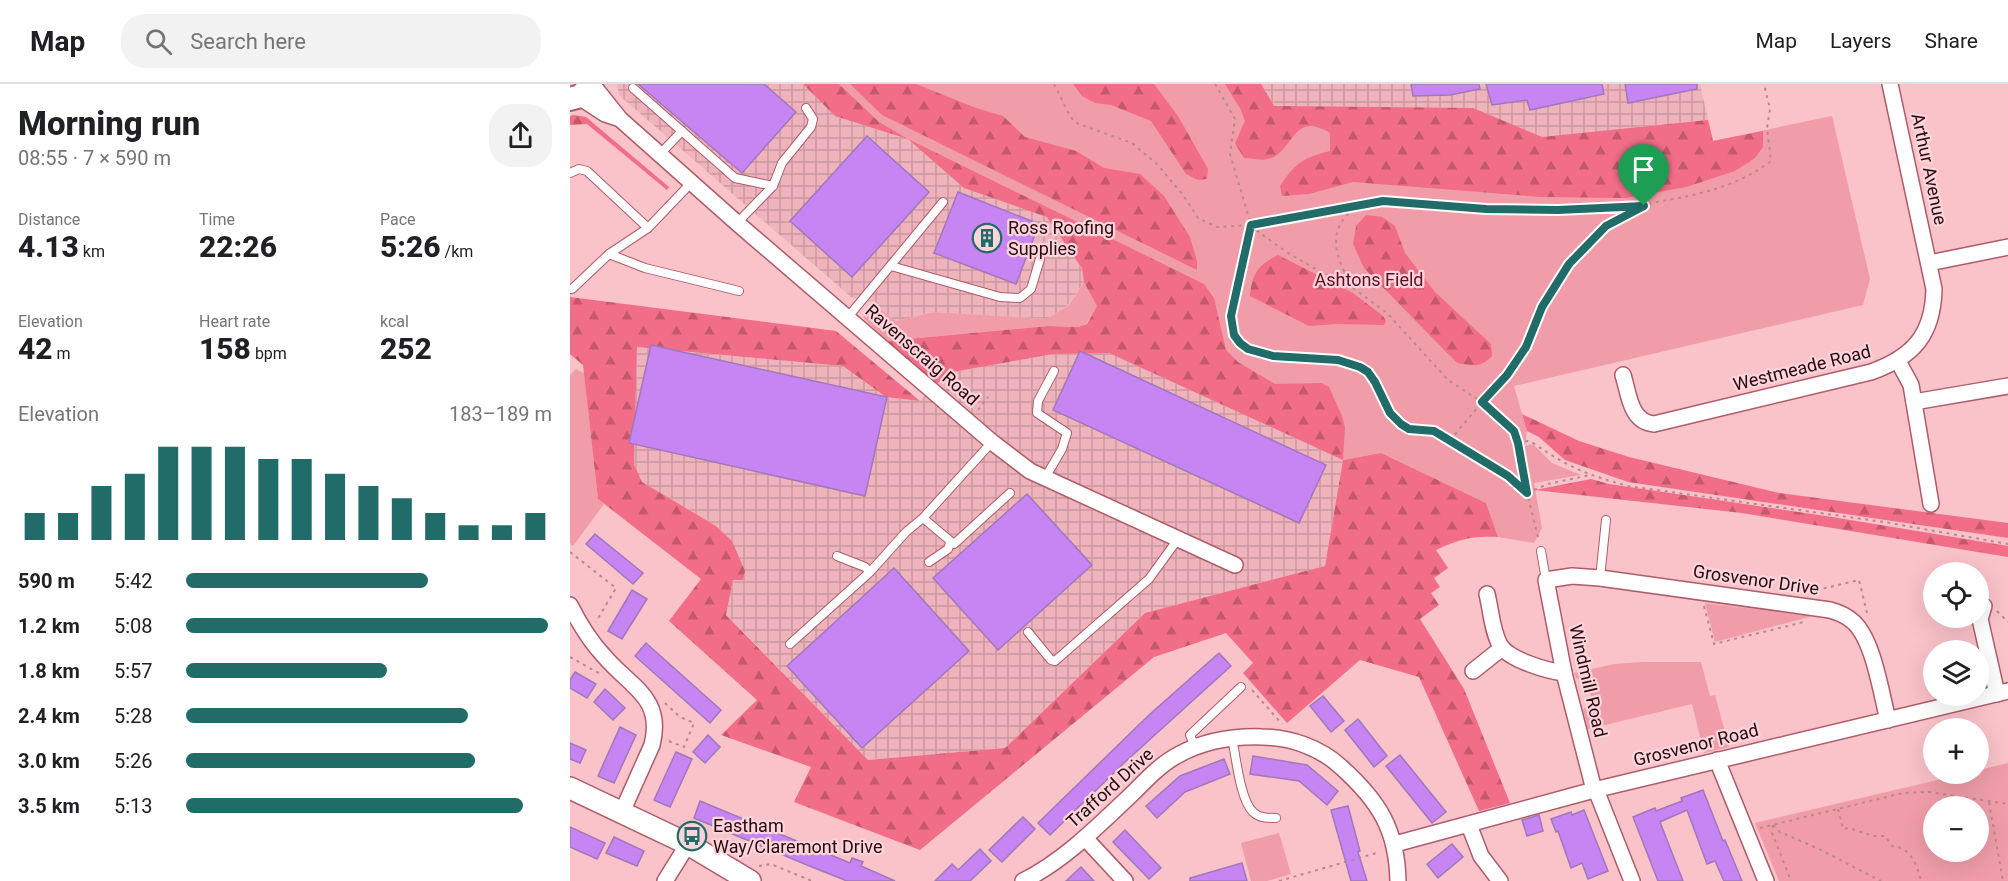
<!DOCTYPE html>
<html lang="en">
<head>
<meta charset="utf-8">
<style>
  :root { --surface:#fff; --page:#f2f2f2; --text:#202124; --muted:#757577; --line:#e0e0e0; --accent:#216c68 }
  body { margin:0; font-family:Roboto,sans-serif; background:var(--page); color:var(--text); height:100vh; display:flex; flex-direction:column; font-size:22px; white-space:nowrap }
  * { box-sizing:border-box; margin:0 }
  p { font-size:20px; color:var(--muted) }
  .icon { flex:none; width:33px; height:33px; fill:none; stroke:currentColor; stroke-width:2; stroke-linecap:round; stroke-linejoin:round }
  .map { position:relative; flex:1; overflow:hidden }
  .panel { display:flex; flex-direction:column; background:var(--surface); width:570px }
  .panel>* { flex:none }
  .tools { position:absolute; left:1353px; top:478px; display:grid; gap:12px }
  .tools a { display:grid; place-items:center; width:66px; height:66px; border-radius:50%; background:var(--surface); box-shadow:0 6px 24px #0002; font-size:30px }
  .pin { position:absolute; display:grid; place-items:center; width:51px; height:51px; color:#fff; margin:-62px -26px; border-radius:50% 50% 50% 0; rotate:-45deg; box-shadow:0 0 6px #0007 }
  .pin .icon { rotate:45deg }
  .round { display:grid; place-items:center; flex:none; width:63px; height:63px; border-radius:24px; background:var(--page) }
  .head { display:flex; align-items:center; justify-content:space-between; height:102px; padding:0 18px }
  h1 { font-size:33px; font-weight:800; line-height:45px }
  .metrics { display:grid; grid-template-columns:repeat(3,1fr); gap:9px; height:102px; padding:6px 18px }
  .metrics div { display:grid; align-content:center }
  .metrics b { font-size:30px; font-weight:800 }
  .metrics small { font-size:16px; font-weight:400 }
  .metrics p { font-size:16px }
  .chart { height:168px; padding:12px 18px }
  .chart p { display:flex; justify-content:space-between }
  .chart svg { width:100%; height:108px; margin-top:6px; stroke:var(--accent); stroke-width:6 }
  ul { padding:0 18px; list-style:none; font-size:20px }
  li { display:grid; grid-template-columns:96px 72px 1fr; align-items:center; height:45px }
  li i { height:15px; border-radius:8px; background:var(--accent) }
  header { display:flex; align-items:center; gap:36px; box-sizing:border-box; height:84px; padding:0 30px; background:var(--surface); border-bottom:2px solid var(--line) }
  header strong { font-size:28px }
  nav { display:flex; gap:33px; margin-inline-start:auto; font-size:21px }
  .search { width:420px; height:54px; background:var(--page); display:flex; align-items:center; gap:15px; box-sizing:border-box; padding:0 21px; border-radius:24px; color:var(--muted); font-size:22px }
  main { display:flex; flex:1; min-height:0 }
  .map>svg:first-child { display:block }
</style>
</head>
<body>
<header>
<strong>Map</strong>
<div class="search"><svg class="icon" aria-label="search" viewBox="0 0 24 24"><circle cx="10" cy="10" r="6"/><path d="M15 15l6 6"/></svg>Search here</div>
<nav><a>Map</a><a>Layers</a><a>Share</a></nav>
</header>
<main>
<section class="panel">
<div class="head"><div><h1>Morning run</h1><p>08:55 · 7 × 590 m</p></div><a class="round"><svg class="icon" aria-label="share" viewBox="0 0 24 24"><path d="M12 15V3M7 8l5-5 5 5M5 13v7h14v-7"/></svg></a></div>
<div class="metrics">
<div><p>Distance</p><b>4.13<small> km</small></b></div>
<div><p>Time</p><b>22:26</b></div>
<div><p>Pace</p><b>5:26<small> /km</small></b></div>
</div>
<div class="metrics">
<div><p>Elevation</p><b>42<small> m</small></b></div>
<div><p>Heart rate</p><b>158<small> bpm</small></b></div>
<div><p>kcal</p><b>252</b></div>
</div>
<div class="chart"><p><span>Elevation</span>183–189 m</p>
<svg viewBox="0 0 160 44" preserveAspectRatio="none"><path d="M5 44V33M15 44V33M25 44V22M35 44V17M45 44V6M55 44V6M65 44V6M75 44V11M85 44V11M95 44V17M105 44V22M115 44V27M125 44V33M135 44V38M145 44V38M155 44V33"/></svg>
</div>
<ul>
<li><b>590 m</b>5:42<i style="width:66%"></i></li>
<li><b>1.2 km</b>5:08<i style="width:99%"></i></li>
<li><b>1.8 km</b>5:57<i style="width:55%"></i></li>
<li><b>2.4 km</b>5:28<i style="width:77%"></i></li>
<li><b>3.0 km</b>5:26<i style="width:79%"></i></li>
<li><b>3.5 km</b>5:13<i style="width:92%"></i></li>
</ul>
</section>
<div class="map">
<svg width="1438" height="797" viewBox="0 0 1438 797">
  <defs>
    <pattern id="industrial-grid" width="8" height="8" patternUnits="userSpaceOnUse" patternTransform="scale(1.5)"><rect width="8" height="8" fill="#efb3bb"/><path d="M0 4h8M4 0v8" fill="none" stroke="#cd99a0"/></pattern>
    <pattern id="forest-firs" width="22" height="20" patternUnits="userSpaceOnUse" patternTransform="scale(1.5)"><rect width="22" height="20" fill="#f26d87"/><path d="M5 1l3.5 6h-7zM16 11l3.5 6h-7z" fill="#c4586d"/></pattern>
  </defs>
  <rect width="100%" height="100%" fill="#fac2c9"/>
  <g fill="url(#industrial-grid)">
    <polygon points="47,0 233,0 265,32 338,55 394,104 477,133 512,185 514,198 498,221 477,235 364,228 326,237 303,219 281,213 49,11"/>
    <polygon points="691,0 1130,0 1138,36 971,53 903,24 704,22"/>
    <polygon points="67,263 273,282 316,313 350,317 366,300 383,288 483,270 539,269 773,376 755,482 575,529 435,664 298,676 156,530 163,495 162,457 146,442 72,398 64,380"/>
  </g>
  <g fill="#f09da9" fill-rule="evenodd">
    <polygon points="233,0 691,0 704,22 903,24 972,53 1138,36 1143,57 1262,32 1300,195 1293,221 944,302 957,347 955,362 963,360 982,379 1011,391 964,399 972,444 964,459 928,453 916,419 811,369 773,376 527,223 516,240 508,243 478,242 316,257 293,233 305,221 326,237 364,228 477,235 499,221 514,198 512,185 476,133 394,104 338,55 265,32"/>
    <polygon points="6,285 14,289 28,415 34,420 3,462 0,459 0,291"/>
    <polygon points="1135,519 1243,532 1145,558"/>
    <polygon points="1072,578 1131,578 1140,612 1145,611 1159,663 1134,669 1122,620 1018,645 1013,626 1022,617 1017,597 1006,594 1004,589 1044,580"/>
    <path d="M1438,679V797H1209L1185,739L1393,690H1408L1409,686ZM1364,723H1408V768H1364Z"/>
    <polygon points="709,749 721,790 697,797 681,797 671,759"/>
  </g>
  <g fill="url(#forest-firs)">
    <path d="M233,0H269L309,38L338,55L634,200L644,214L656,266L668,278L705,300L751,299L759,303L772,332L775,343L773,376L811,369L916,419L928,453C901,452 891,455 866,466L878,484L864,494L870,503L861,509L869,521L850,535L894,605L940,719L909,727L849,593L790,576L717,639L673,589L683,579L656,549L584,573L350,766L224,718L241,683L151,651L187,616L99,537L131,495L28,415L13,281L0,270V213L266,247L350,317L316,313L273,282L67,263L64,380L72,398L146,442L162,457L175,487L173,496H163L156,531L298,676L435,664L575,529L755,482L773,376L539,269L483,270L383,288L366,300L316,257L478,242L508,243L517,240L527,222L514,198L512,184L477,133L394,104L338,55L265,32Z"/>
    <polygon points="280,0 346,0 406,24 433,32 455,53 506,67 534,84 570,90 594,112 620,153 627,177 627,186 312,31"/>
    <polygon points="503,0 584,0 608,32 638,85 637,95 628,96 616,90 581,37 541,21 525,19 512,12"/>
    <path d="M655,0H691L704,22L903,24L972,53L1138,36L1143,57L1193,47V63L1185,74L1165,87L1116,103L1056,114L971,113L783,98L739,110L712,112L710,102C726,78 733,74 760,67V49C722,25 724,69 698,75C692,77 681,74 674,74L665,59L675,37L671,26Z"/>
    <polygon points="4,31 16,33 99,103 97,106 17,40 0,41 0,32"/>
    <path d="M796,131L812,133L825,142L835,169L865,208L921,260L922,272C911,284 902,282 887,279L794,184L783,160L786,142Z"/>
    <path d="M708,171L783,209L813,232L816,237L814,241L767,240L739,242L680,212C682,189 688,181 708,171Z"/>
    <polygon points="952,330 1009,357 1059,373 1209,409 1438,439 1438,454 1058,398 995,376 969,353 957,347"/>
    <polygon points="1021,395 1039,400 1262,433 1438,462 1438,473 1172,429 965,406"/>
  </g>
  <g fill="#c685f2" stroke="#a078bc" stroke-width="1.5">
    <polygon points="68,0 194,0 226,28 172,89"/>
    <polygon points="841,0 909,0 910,5 880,11 843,12"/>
    <polygon points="916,0 1032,0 1034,10 960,26 957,16 922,21"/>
    <polygon points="1055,0 1127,0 1127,5 1058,19"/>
    <polygon points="297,52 359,108 282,193 220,137"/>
    <polygon points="388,108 469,140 446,200 364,169"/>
    <polygon points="81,261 317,313 295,412 59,359"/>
    <polygon points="510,267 756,381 729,439 483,326"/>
    <polygon points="457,410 522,481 428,566 363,494"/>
    <polygon points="25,450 73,489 63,500 16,460"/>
    <polygon points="324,484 399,567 292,664 217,582"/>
    <polygon points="62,506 77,515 52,555 38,547"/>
    <polygon points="76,559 151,626 140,639 65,572"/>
    <polygon points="649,569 661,582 555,678 480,751 468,739 579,631"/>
    <polygon points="5,588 26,600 17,614 0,604 0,596"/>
    <polygon points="35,605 55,624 43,636 24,618"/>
    <polygon points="753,612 774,637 761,648 740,622"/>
    <polygon points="788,635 817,672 804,683 775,646"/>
    <polygon points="50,643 66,651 44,699 28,692"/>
    <polygon points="138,651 150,663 135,679 123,668"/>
    <polygon points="0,659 16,666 10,679 0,675"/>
    <polygon points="106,668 122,675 100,723 84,716"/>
    <polygon points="830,671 876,728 862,739 816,682"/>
    <polygon points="683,672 737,681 768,707 757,721 729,697 680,690"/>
    <polygon points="654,675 660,690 615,708 587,734 576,722 610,692"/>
    <polygon points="1133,706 1153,757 1155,756 1172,797 1154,797 1145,777 1137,780 1117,726 1090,738 1113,797 1088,797 1063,733 1085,724 1086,727 1112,717 1111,714"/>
    <polygon points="130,717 280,779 282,774 293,778 291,782 325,797 277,797 237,781 124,734"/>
    <polygon points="778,722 790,767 788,768 797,797 781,797 761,726"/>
    <polygon points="1014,726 1038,787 1018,795 1012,779 1001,784 988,747 986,748 981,735 1001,728 1002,731"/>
    <polygon points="969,731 973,747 957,752 952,736"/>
    <polygon points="453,733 465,745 432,778 419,766"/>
    <polygon points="0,743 35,759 27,775 0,763"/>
    <polygon points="555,746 591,784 579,795 543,758"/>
    <polygon points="44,753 74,767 67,782 36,769"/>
    <polygon points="882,760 893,773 868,794 857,780"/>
    <polygon points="410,765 421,777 400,797 365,797 382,780 388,786"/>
    <polygon points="672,779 677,797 620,797 620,794"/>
    <polygon points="511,783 524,797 496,797"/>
  </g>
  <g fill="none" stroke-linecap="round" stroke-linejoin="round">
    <g stroke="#ae5c6a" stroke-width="10">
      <g id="lane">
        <polyline points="63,4 165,94 203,102"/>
        <polyline points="90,70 112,47"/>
        <polyline points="0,89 9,85 17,87 78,144"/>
        <polyline points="167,139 203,102 212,79 241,43 243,35 236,24"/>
        <polyline points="39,170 75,184 169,207"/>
        <polyline points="321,182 430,213 450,214 461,205 470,175"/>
        <polyline points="0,205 2,205 39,170 78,144 122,98"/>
        <polyline points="278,233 373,118"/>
        <polyline points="475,394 492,365 497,349 467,329 468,317 484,287"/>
        <polyline points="353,434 384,460 440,409"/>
        <polyline points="971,467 976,496"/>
        <polyline points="267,472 295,483 300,488"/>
        <polyline points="359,478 378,465 380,459"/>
        <polyline points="1030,494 1036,436"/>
        <polyline points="458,548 481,576 485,577 579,495 608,455"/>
        <polyline points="220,560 300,488 336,448 353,434 422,358"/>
        <path d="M662,654C666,672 670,716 683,728C689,734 698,734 706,734"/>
        <polyline points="625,663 620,651 671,603"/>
      </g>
    </g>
    <g stroke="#ae5c6a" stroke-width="18">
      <g id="street">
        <polyline points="22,0 50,35 167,139 422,358 460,387 665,481"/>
        <polyline points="9,13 35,30 50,35"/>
        <polyline points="1359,179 1438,163"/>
        <polyline points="1328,277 1341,301 1361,420"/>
        <path d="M1053,291C1059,310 1060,338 1084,340L1301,288C1343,273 1363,251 1364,205L1320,0"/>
        <polyline points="1344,318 1438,302"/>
        <path d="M917,510C921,526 922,547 930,561C939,576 978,587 994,589"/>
        <path d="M0,521C9,539 20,557 34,572C60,603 94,613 82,661L52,728"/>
        <polyline points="1414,522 1410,535 1427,610"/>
        <polyline points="903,587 932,564"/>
        <polyline points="1147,676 1196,797"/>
        <path d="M1024,706L994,589L976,496L1002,492L1030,494L1260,526C1267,528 1275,531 1281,536C1303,552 1311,609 1318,636"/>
        <polyline points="1026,706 1062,797"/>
        <polyline points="899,741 911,772 930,797"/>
        <polyline points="515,754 555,797"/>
        <polyline points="825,760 1024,706 1438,607"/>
        <polyline points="95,797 118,760"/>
        <path d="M453,797C495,776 529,741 563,709C577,695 591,680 608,671C634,657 663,652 692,653C720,653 751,664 771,683C809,717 827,746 828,797"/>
      </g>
    </g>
    <g stroke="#ae5c6a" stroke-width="24">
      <polyline id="secondary" points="0,704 118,760 180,797"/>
    </g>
    <g stroke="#ae5c6a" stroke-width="26">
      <polyline id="primary" points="0,15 11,12 21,0"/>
    </g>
    <g stroke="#ba8990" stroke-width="2" stroke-dasharray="3 4.5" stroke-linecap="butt">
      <polyline points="484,0 500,32 506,39 562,59 588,81 613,111 628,134 647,143 681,141 812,117 916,125 988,126 1074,122"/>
      <polyline points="645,0 665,35 660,70 681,141 690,149 718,169 749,187 782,203 818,230 878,296 912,318 944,347 948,359 957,409 969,457"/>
      <polyline points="681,141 661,232 664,251 670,259 678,265 703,272 768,276 790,283 798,288 805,298 820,329 831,341 839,344 864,347 938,392 957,409 978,400 1020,391"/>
      <path d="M781,201C765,170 755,146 787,122"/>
      <polyline points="408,326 418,313"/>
      <path d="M880,356L947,277C958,260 963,241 972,223C991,180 1030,139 1073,122C1086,117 1101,116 1114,113C1146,106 1175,97 1201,77L1197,44L1200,25L1194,0"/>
      <path d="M948,359L958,357L963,359C998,383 1017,391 1058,402L1314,438L1438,460"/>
      <polyline points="0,468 46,504 26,538"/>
      <polyline points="1239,508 1289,496 1298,533"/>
      <polyline points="1134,522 1144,560 1234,538"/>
      <polyline points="1427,527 1438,538"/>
      <polyline points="0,573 32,591"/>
      <polyline points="682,606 712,640"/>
      <polyline points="95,619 110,633 124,639 114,663 96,656"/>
      <polyline points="1419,718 1433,797"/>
      <path d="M1268,725L1273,745L1278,744L1304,752H1315L1322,762C1341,763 1347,781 1351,797"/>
      <polyline points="1203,741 1210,748 1249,765 1311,797"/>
      <polyline points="1203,741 1202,749 1221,797"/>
      <polyline points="1190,744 1333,709 1359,708 1438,720"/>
      <polyline points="189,782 201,780 242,797"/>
      <polyline points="709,797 810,768"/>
    </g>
    <use href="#lane" stroke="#fff" stroke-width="8"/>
    <use href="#street" stroke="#fff" stroke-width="15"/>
    <use href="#secondary" stroke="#fff" stroke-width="21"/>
    <use href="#primary" stroke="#fff" stroke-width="22"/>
  </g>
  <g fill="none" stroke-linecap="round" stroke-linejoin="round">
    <g stroke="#fff" stroke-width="12">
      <polygon id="route" points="813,117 916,125 988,126 1074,122 1036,142 999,180 972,223 956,263 937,291 912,318 944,347 948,359 957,409 938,392 864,347 839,345 831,340 820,329 805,298 798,288 790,283 768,276 703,272 678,265 670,259 664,251 661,232 681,141"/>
    </g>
    <use href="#route" stroke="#216c68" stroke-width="8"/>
  </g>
  <defs>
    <g id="building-ring" transform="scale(1.5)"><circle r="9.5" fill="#fbd5da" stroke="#216c68" stroke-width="1.5"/><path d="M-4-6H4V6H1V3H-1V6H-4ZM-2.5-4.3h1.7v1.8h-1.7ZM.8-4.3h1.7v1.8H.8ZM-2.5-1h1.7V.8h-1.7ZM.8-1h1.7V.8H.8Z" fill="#216c68"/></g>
    <g id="bus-ring" transform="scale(1.5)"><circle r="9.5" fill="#fbd5da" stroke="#216c68" stroke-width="1.5"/><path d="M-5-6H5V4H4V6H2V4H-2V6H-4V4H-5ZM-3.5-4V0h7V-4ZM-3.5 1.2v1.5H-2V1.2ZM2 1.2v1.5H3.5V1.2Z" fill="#216c68"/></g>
  </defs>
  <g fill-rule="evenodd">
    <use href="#building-ring" x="417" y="154"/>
    <use href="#bus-ring" x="122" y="752"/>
  </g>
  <g text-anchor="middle" stroke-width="4.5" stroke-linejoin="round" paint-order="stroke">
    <g font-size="18" fill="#290910" stroke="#fbd5da">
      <text transform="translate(1359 85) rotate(78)" y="6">Arthur Avenue</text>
      <text transform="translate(352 271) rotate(41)" y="6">Ravenscraig Road</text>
      <text transform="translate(1232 284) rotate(-14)" y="6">Westmeade Road</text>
      <text transform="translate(1186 496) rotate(8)" y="6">Grosvenor Drive</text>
      <text transform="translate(1018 597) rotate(77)" y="6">Windmill Road</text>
      <text transform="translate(1126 661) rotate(-14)" y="6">Grosvenor Road</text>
      <text transform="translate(540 704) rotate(-42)" y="6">Trafford Drive</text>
    </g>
    <g font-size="18" fill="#290910" stroke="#fbd5da" text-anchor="start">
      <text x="438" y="150">Ross Roofing<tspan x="438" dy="21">Supplies</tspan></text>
      <text x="143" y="748">Eastham<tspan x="143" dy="21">Way/Claremont Drive</tspan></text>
    </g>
    <g font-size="18" fill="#610c26" stroke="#fbd5da">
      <text x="799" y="202">Ashtons Field</text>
    </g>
  </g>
</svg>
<div class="tools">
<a><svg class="icon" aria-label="locate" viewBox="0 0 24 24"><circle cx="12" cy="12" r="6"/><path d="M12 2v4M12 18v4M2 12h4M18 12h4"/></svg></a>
<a><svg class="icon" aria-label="layers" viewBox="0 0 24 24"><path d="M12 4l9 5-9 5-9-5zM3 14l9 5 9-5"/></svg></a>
<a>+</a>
<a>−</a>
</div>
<div class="pin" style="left:1074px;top:122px;background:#1e9e55"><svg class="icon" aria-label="arrive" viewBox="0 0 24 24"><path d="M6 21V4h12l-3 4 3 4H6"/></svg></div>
</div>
</main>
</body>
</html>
